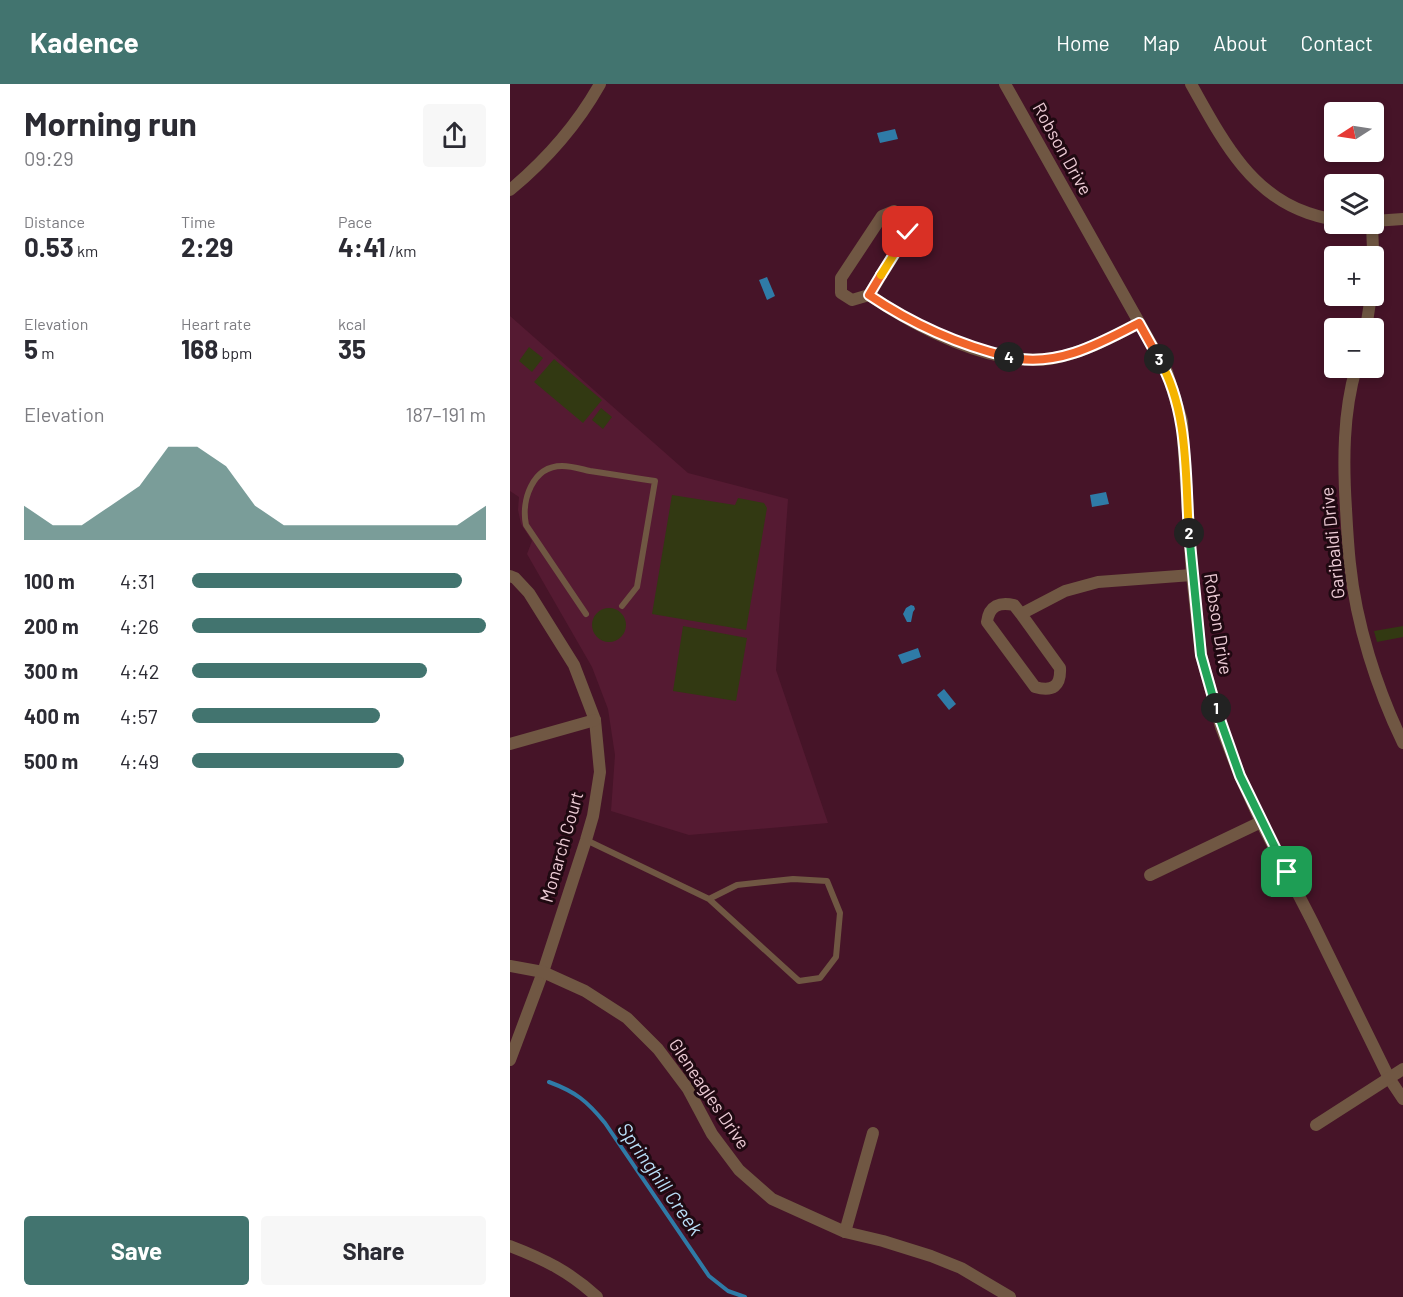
<!DOCTYPE html>
<html lang="en">
<head>
<meta charset="utf-8">
<style>
  :root { --surface:#fff; --page:#f7f7f7; --text:#2b2b33; --muted:#7c7c81; --accent:#42746f }
  body { margin:0; font-family:Barlow,sans-serif; background:var(--page); color:var(--text); height:100vh; display:flex; flex-direction:column; font-size:22px; white-space:nowrap }
  * { box-sizing:border-box; margin:0 }
  p { font-size:20px; color:var(--muted) }
  .icon { flex:none; width:33px; height:33px; fill:none; stroke:currentColor; stroke-width:2; stroke-linecap:round; stroke-linejoin:round }
  .map { position:relative; flex:1; overflow:hidden }
  .details { display:flex; flex-direction:column; background:var(--surface); width:510px }
  .details>* { flex:none }
  .needle { width:39px; rotate:258deg }
  .tools { position:absolute; left:814px; top:18px; display:grid; gap:12px }
  .tools a { display:grid; place-items:center; width:60px; height:60px; border-radius:6px; background:var(--surface); box-shadow:0 3px 9px #0003; font-size:30px }
  .pin { position:absolute; display:grid; place-items:center; width:51px; height:51px; color:#fff; margin:-26px; border-radius:12px; box-shadow:0 3px 9px #0006 }
  .km { position:absolute; width:30px; height:30px; margin:-15px; border-radius:50%; background:#222; color:#fff; font-size:16px; line-height:30px; text-align:center }
  .round { display:grid; place-items:center; flex:none; width:63px; height:63px; border-radius:6px; background:var(--page) }
  .summary { display:flex; align-items:center; justify-content:space-between; height:102px; padding:0 24px }
  h1 { font-size:33px; font-weight:700; line-height:45px }
  .figures { display:grid; grid-template-columns:repeat(3,1fr); gap:9px; height:102px; padding:6px 24px }
  .figures div { display:grid; align-content:center }
  .figures b { font-size:26px; font-weight:700 }
  .figures small { font-size:16px; font-weight:400 }
  .figures p { font-size:16px }
  .chart { height:168px; padding:12px 24px }
  .chart p { display:flex; justify-content:space-between }
  .chart svg { width:100%; height:108px; margin-top:6px; fill:var(--accent); opacity:.7 }
  .action { display:flex; gap:12px; margin-top:auto; padding:12px 24px }
  .action a { flex:1; height:69px; border-radius:6px; background:var(--accent); color:#fff; font-size:24px; font-weight:700; line-height:69px; text-align:center }
  .action a+a { background:var(--page); color:var(--text) }
  ul { padding:0 24px; list-style:none; font-size:20px }
  li { display:grid; grid-template-columns:96px 72px 1fr; align-items:center; height:45px }
  li i { height:15px; border-radius:8px; background:var(--accent) }
  header { display:flex; align-items:center; gap:36px; box-sizing:border-box; height:84px; padding:0 30px; background:var(--accent); color:#fff }
  header strong { font-size:28px }
  nav { display:flex; gap:33px; margin-inline-start:auto; font-size:21px }
  main { display:flex; flex:1; min-height:0 }
  .map>svg:first-child { display:block }
</style>
</head>
<body>
<header>
<strong>Kadence</strong>
<nav><a>Home</a><a>Map</a><a>About</a><a>Contact</a></nav>
</header>
<main>
<section class="details">
<div class="summary"><div><h1>Morning run</h1><p>09:29</p></div><a class="round"><svg class="icon" aria-label="share" viewBox="0 0 24 24"><path d="M12 15V3M7 8l5-5 5 5M5 13v7h14v-7"/></svg></a></div>
<div class="figures">
<div><p>Distance</p><b>0.53<small> km</small></b></div>
<div><p>Time</p><b>2:29</b></div>
<div><p>Pace</p><b>4:41<small> /km</small></b></div>
</div>
<div class="figures">
<div><p>Elevation</p><b>5<small> m</small></b></div>
<div><p>Heart rate</p><b>168<small> bpm</small></b></div>
<div><p>kcal</p><b>35</b></div>
</div>
<div class="chart"><p><span>Elevation</span>187–191 m</p>
<svg viewBox="0 0 160 44" preserveAspectRatio="none"><path d="M0 44V30L10 38L20 38L30 30L40 22L50 6L60 6L70 14L80 30L90 38L100 38L110 38L120 38L130 38L140 38L150 38L160 30V44z"/></svg>
</div>
<ul>
<li><b>100 m</b>4:31<i style="width:92%"></i></li>
<li><b>200 m</b>4:26<i style="width:100%"></i></li>
<li><b>300 m</b>4:42<i style="width:80%"></i></li>
<li><b>400 m</b>4:57<i style="width:64%"></i></li>
<li><b>500 m</b>4:49<i style="width:72%"></i></li>
</ul>
<div class="action"><a>Save</a><a>Share</a></div>
</section>
<div class="map">
<svg width="893" height="1213" viewBox="0 0 893 1213">
  <rect width="100%" height="100%" fill="#461428"/>
  <polygon fill="#551a32" points="0,232 178,389 278,415 266,586 318,739 179,751 101,727 105,671 98,625 82,583 17,470 22,457 11,440 8,426 9,413 0,407"/>
  <g fill="#323912">
    <polygon points="19,263 33,274 22,288 9,277"/>
    <polygon points="44,275 92,316 73,339 24,298"/>
    <polygon points="91,324 102,333 93,345 82,336"/>
    <polygon points="162,411 225,421 228,414 254,419 257,424 236,546 142,530"/>
    <circle cx="99" cy="541" r="17"/>
    <polygon points="173,542 237,554 226,617 163,607"/>
    <polygon points="893,542 893,553 867,558 864,547"/>
  </g>
  <g fill="#2f7ba7">
    <polygon points="385,45 388,55 370,59 367,49"/>
    <polygon points="257,193 265,212 257,216 249,196"/>
    <polygon points="596,408 599,420 582,423 580,411"/>
    <polygon points="401,521 404,522 405,525 403,528 401,538 397,538 393,530 396,524"/>
    <polygon points="408,564 411,573 392,580 388,571"/>
    <polygon points="434,605 446,620 439,626 427,611"/>
  </g>
  <g fill="none" stroke-linecap="round" stroke-linejoin="round">
    <path stroke="#2f7ba7" stroke-width="4" d="M39,998C66,1008 77,1017 95,1039L199,1192L218,1207L235,1213"/>
    <g stroke="#705743" stroke-width="6">
      <path d="M76,530L16,441C11,417 22,382 52,382C62,382 71,385 80,387C102,390 124,394 145,397L127,503L112,522"/>
      <polyline points="76,756 199,815 227,801 283,795 317,797 330,829 326,873 310,894 289,897 199,815"/>
    </g>
    <g stroke="#705743" stroke-width="12">
      <polyline points="495,0 657,288 672,337 682,491 691,571 711,643 730,692 751,738 802,837 879,994 893,1015"/>
      <path d="M681,0C710,51 738,109 798,129C807,132 816,135 825,135"/>
      <path d="M0,106C36,76 67,41 90,0"/>
      <polyline points="864,137 893,135"/>
      <polyline points="862,140 864,192"/>
      <path d="M359,211L398,148L395,134L384,127L372,132L331,194V209L342,216L359,211C406,243 480,282 539,275C571,270 600,254 629,239"/>
      <polyline points="856,244 861,212"/>
      <path d="M846,284C833,329 833,378 836,425C837,443 838,462 840,480C846,540 867,605 893,659"/>
      <polyline points="0,492 5,494 19,509 64,581 85,636 90,688 83,732 76,756 33,888 0,976"/>
      <path d="M511,530L550,584C551,602 543,608 525,603L477,538C479,521 490,518 504,521L511,530L555,507L588,498L682,491"/>
      <polyline points="0,660 85,636"/>
      <polyline points="640,791 751,738"/>
      <polyline points="0,882 33,888 75,907 117,934 148,965 178,1005 202,1050 229,1086 262,1115 335,1148 373,1157 421,1172 451,1184 500,1213"/>
      <polyline points="806,1041 893,985"/>
      <polyline points="335,1148 363,1049"/>
      <path d="M0,1162C34,1175 60,1188 87,1213"/>
    </g>
  </g>
  <g fill="none" stroke-linecap="round" stroke-linejoin="round">
    <g stroke="#fff" stroke-width="12">
      <polyline id="split-1" points="706,624 730,692 777,788"/>
    </g>
    <g stroke="#fff" stroke-width="12">
      <polyline id="split-2" points="679,449 691,571 706,624"/>
    </g>
    <g stroke="#fff" stroke-width="12">
      <path id="split-3" d="M649,275C679,327 675,391 679,449"/>
    </g>
    <g stroke="#fff" stroke-width="12">
      <path id="split-4" d="M499,273C546,284 589,260 629,239L649,275"/>
    </g>
    <g stroke="#fff" stroke-width="12">
      <path id="split-5" d="M371,191L359,211C402,240 449,261 499,273"/>
    </g>
    <g stroke="#fff" stroke-width="12">
      <polyline id="split-6" points="371,191 398,148"/>
    </g>
    <use href="#split-1" stroke="#22a559" stroke-width="8"/>
    <use href="#split-2" stroke="#22a559" stroke-width="8"/>
    <use href="#split-3" stroke="#f5b400" stroke-width="8"/>
    <use href="#split-4" stroke="#f0652b" stroke-width="8"/>
    <use href="#split-5" stroke="#f0652b" stroke-width="8"/>
    <use href="#split-6" stroke="#f5b400" stroke-width="8"/>
  </g>
  <g text-anchor="middle" stroke-width="6" stroke-linejoin="round" paint-order="stroke">
    <g font-size="18" fill="#edccd6" stroke="#1f0911">
      <text transform="translate(552 65) rotate(61)" y="6">Robson Drive</text>
      <text transform="translate(823 459) rotate(-96)" y="6">Garibaldi Drive</text>
      <text transform="translate(708 540) rotate(81)" y="6">Robson Drive</text>
      <text transform="translate(52 763) rotate(-74)" y="6">Monarch Court</text>
      <text transform="translate(199 1010) rotate(56)" y="6">Gleneagles Drive</text>
    </g>
    <g font-size="20" font-style="italic" fill="#b8ddf6" stroke="#1f0911">
      <text transform="translate(150 1095) rotate(55)" y="7">Springhill Creek</text>
    </g>
  </g>
</svg>
<div class="tools">
<a><svg class="needle" viewBox="-14 -14 28 28"><path d="M0-13l5 13h-10z" fill="#e53935"/><path d="M0 13l5-13h-10z" fill="#7c7c81"/></svg></a>
<a><svg class="icon" aria-label="layers" viewBox="0 0 24 24"><path d="M12 4l9 5-9 5-9-5zM3 14l9 5 9-5"/></svg></a>
<a>+</a>
<a>−</a>
</div>
<div class="pin" style="left:777px;top:788px;background:#1e9e55"><svg class="icon" aria-label="arrive" viewBox="0 0 24 24"><path d="M6 21V4h12l-3 4 3 4H6"/></svg></div>
<div class="pin" style="left:398px;top:148px;background:#d93025"><svg class="icon" aria-label="check" viewBox="0 0 24 24"><path d="M5 12l5 5 9-10"/></svg></div>
<b class="km" style="left:706px;top:624px">1</b>
<b class="km" style="left:679px;top:449px">2</b>
<b class="km" style="left:649px;top:275px">3</b>
<b class="km" style="left:499px;top:273px">4</b>
</div>
</main>
</body>
</html>
